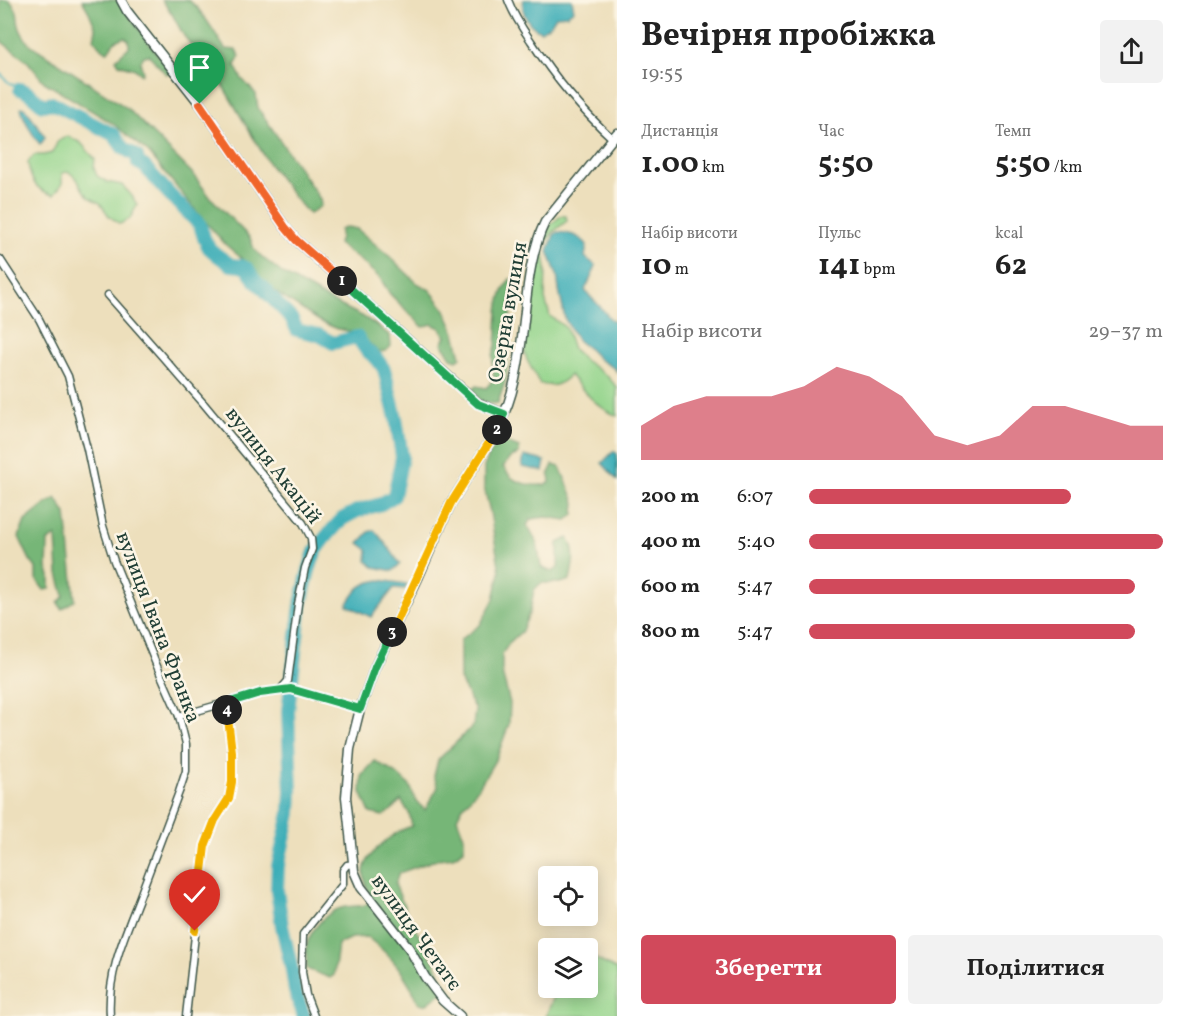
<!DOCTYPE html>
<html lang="uk">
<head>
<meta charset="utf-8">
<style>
  :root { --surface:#fff; --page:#f2f2f2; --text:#222; --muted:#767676; --accent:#d1495b }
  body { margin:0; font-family:Vollkorn,serif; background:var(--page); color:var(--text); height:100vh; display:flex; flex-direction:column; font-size:22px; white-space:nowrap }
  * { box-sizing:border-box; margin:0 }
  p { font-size:20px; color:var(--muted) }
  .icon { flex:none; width:33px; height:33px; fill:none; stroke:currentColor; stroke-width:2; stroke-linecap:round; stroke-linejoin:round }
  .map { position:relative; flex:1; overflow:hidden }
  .details { display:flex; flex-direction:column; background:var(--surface); width:570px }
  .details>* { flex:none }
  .controls { position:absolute; left:538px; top:866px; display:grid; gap:12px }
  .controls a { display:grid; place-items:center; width:60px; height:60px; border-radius:6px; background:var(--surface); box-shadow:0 3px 15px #0003; font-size:30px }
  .pin { position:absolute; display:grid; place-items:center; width:51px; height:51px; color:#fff; margin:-62px -26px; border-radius:50% 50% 50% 0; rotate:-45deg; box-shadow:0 0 6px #0007 }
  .pin .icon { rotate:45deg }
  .km { position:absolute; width:30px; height:30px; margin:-15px; border-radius:50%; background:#222; color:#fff; font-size:16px; line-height:30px; text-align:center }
  .round { display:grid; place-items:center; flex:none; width:63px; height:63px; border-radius:6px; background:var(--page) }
  .overview { display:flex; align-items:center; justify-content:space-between; height:102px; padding:0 24px }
  h1 { font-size:33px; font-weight:700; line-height:45px }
  .figures { display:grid; grid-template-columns:repeat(3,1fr); gap:9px; height:102px; padding:6px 24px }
  .figures div { display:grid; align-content:center }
  .figures b { font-size:30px; font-weight:700 }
  .figures small { font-size:16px; font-weight:400 }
  .figures p { font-size:16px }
  .chart { height:168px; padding:12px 24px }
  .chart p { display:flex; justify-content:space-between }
  .chart svg { width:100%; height:108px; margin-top:6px; fill:var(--accent); opacity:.7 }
  .action { display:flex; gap:12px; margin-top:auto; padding:12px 24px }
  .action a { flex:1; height:69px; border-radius:6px; background:var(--accent); color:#fff; font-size:24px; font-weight:700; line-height:69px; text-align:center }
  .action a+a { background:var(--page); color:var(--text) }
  ul { padding:0 24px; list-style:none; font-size:20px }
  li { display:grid; grid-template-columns:96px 72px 1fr; align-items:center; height:45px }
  li i { height:15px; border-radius:8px; background:var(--accent) }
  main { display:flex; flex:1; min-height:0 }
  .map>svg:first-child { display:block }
</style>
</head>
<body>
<main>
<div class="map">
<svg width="617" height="1016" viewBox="0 0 617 1016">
  <rect width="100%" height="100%" fill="#fcf5e5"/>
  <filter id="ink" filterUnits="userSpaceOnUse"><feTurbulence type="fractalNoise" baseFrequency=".0167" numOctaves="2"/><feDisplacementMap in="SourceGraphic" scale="12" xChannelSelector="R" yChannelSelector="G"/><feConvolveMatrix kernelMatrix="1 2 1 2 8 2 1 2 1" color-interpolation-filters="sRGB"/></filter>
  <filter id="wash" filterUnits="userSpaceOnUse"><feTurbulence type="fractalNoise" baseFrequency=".008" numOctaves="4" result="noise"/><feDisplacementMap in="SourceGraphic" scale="24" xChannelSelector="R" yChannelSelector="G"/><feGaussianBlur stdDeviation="1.35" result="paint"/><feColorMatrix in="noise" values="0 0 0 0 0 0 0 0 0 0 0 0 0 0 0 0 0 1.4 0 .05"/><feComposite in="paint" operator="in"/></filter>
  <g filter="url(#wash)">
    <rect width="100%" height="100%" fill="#eddfbc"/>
    <g fill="#93d48b" stroke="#598860" stroke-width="1.5">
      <path d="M68,136L81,143L95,159L94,168L97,176L107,182L122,185L132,196L137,205L130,219L120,224L109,216L100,203L89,197L83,190L77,179L69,172L62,173V184L54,195C36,191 30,180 28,162L34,155H44L52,153L58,141Z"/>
      <path d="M561,216H566L567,221C556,229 546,237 542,251L544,254L546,268L545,299L550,316L566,328L573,349L584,360L607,376L617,387V416C598,408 583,391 570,375C559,386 554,387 540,384L527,360L524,350L530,286L537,249L543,235L551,224Z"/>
      <polygon points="588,955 617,970 617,1016 546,1016 558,987 588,987"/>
    </g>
    <g fill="#76b677" stroke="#4a7a56" stroke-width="1.5">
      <path d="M0,0H9C22,13 15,16 20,29C22,34 26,39 28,43L127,108L192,173L210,197L250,238L254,249L262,257L282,273L327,299L362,316L379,327L390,336L391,346L386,351L378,352L368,342L353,332L338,329L321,322L278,294L258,277L246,262L226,245L201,217L149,153L112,123L44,82L28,62L2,42L0,38Z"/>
      <polygon points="82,0 118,0 171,73 166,74 149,55 144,56 140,62 143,72 141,74 135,69 119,64 116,59 129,47 129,40 124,37 115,41 107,52 99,46 94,39 96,29 89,12"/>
      <path d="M162,0C170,0 180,0 187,0C198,3 218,38 225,49L236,50L240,56L235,66L242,79L256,94L258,108L320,199L321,206L309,214L294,197L269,164L217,76L184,36L172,14Z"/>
      <polygon points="347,227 357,229 389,256 417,283 430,290 444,308 455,333 461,357 457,360 451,358 442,343 446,337 440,328 432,324 423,327 390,294 380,278 362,262 338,244 340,237 340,230"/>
      <path d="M510,279L513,280L506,379L498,403C486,405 477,402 473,389L476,386L486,388C499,375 491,372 493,357C493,352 496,349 496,344C499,319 494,302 510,279Z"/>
      <path d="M499,443H507L519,448V454L511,457L503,467C506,470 507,473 510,476C517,484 540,488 550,483L549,473L553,465L560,467L575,502L574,514L567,520L546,517L531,519L527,525L537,543L541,567L552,572L558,568V543L568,538C577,549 573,566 570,580L561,583H541L534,590L530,611L522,631L510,642L502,654V673L510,703L509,724L497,757L479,787L462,808L457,818L464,837V850L453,857L438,859L399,873L395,884L408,916L438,969L444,991L427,1004H419C407,975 392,956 367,937L351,938L338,944L334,975L330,978L307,969C307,962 305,952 307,945C310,930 327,912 341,908C354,904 361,910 373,900C368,892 364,884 364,873C364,854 395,831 412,826L409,813L401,800L392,810L383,816L370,813L361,792L362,775L375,761L397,774L410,786L416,801L425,810L438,787L434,776L438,760L473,726L475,710L460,679V640L480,625L494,599L500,572L490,512L484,487V467L490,453Z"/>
      <polygon points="56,498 66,514 75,600 62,609 58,603 64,596 58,574 56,536 48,541 47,568 50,576 50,589 44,590 36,579 36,568 30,560 19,537 25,521 46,504"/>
    </g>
    <g fill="#3daeb8" stroke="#2e7676" stroke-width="1.5">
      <path d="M523,0H572L574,10L567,15L556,16L551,24L541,31C529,27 521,13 523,0Z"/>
      <path d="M23,107C33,115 37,127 45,137L43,141L40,144C34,138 22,116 21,108Z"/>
      <path d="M558,232C569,233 581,236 587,245L585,257L595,265V269L585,290C590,298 597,302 602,309C608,315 609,320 617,323V372L614,368L600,360L590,350L577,340L565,319L559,290L557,275L548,251L554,235Z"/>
      <polygon points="614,451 617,454 617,480 602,463"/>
      <polygon points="524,456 545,461 543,471 522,467"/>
      <path d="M374,530C384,540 392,552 400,564L393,571L374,567L367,561L368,550L359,543L369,532Z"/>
      <path d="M380,580L407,584L405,589L394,588L371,617L347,605C357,589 360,583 380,580Z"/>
    </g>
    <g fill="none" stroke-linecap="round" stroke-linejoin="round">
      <polyline stroke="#3daeb8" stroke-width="2" points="0,73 7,81 20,89"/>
      <path stroke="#3daeb8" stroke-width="14" d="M20,89C31,92 35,100 43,105L51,103L57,105L114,135L123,148L137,156L138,163L144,166L171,196L200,225L204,238L209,248L217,255L231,265L241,266L248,269L255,281L267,291V293L292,319L297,330L319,335L333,343L357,337L366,350L377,359L384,369L396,418L402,457L394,496L381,504L357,511L342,519L326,537L315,552L309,570L301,604L288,711L291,791L290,813L278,866L277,890L282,926L292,970L295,991L304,1016"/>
    </g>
  </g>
  <g filter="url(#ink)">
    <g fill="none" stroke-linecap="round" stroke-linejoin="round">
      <g stroke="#3e5548" stroke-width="9">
        <g id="minor">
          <path d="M508,0C514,16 522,28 531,41C554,77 581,110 613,139"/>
          <path d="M0,259L39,319L68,376L87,449L103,526L114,561L156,664L179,716L186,744V771L179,792C166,827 153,861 140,896C125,935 107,973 110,1016"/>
          <polyline points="108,295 204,404 303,523 311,538 312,549 305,568 298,604 288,681 280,690"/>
          <polyline points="179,716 260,693 291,689 360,709"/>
          <polyline points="186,1016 205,846 215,820 229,798 232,782 232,752 227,703"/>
          <polyline points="314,1016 306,995 302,972 303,934 343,884 343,870 347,865 353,864"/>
        </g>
      </g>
      <g stroke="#3e5548" stroke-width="11">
        <g id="tertiary">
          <polyline points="121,0 127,11 200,104 285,227 296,240 478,403 504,414 494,435 451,503 418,578 375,667 360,709 350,749 346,797 354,871 361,887 409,948 425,977 443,1001 460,1016"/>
          <path d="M504,414C520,379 523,324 528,285C531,264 535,242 545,222L617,133"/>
        </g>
      </g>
      <use href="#minor" stroke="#fff" stroke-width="6"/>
      <use href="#tertiary" stroke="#fff" stroke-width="8"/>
    </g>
  </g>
  <g fill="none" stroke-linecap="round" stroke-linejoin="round" filter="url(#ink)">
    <g stroke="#fff" stroke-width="12">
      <polyline id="split-1" points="200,104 285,227 296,240 342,281"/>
    </g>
    <g stroke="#fff" stroke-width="12">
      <polyline id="split-2" points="342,281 478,404 504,414 497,430"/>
    </g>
    <g stroke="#fff" stroke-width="12">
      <polyline id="split-3" points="392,632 451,503 497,430"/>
    </g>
    <g stroke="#fff" stroke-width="12">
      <polyline id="split-4" points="227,710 227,703 260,693 291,689 360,709 375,667 392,632"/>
    </g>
    <g stroke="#fff" stroke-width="12">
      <polyline id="split-5" points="195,931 205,846 215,820 229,798 232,782 232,752 227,710"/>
    </g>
    <use href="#split-1" stroke="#f0652b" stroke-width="8"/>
    <use href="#split-2" stroke="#22a559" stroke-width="8"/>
    <use href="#split-3" stroke="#f5b400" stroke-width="8"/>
    <use href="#split-4" stroke="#22a559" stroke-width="8"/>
    <use href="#split-5" stroke="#f5b400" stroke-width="8"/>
  </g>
  <g text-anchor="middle" stroke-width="5" stroke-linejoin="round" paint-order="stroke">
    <g font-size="21" fill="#1f3d34" stroke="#fcf5e5">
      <text transform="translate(507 312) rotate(-80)" y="7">Озерна вулиця</text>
      <text transform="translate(274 465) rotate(52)" y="7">вулиця Акацій</text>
      <text transform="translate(159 627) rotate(69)" y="7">вулиця Івана Франка</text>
      <text transform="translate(417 932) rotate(54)" y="7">вулиця Четатє</text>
    </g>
  </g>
</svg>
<div class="controls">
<a><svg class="icon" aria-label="locate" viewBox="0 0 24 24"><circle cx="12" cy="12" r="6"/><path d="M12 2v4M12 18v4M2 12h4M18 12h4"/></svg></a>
<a><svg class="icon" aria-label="layers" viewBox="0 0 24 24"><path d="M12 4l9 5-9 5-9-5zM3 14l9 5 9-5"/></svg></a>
</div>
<div class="pin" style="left:200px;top:104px;background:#1e9e55"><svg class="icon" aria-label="arrive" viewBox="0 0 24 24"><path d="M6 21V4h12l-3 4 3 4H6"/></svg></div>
<div class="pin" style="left:195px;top:931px;background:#d93025"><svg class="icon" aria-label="check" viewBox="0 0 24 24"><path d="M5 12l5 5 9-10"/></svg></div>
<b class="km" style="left:342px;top:281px">1</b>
<b class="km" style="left:497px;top:430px">2</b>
<b class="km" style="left:392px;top:632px">3</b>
<b class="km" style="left:227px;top:710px">4</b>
</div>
<section class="details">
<div class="overview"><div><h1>Вечірня пробіжка</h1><p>19:55</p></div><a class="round"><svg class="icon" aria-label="share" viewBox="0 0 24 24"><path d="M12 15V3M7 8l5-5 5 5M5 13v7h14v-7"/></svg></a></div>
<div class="figures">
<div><p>Дистанція</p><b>1.00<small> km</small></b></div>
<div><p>Час</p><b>5:50</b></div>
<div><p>Темп</p><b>5:50<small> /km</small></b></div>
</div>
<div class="figures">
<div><p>Набір висоти</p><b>10<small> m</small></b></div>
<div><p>Пульс</p><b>141<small> bpm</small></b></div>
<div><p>kcal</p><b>62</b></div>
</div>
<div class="chart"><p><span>Набір висоти</span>29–37 m</p>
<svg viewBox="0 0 160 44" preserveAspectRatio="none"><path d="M0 44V30L10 22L20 18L30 18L40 18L50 14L60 6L70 10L80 18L90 34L100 38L110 34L120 22L130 22L140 26L150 30L160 30V44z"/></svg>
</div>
<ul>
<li><b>200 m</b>6:07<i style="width:74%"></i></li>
<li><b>400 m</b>5:40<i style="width:100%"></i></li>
<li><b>600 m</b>5:47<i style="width:92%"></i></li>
<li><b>800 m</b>5:47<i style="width:92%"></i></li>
</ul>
<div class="action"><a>Зберегти</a><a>Поділитися</a></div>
</section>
</main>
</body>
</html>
